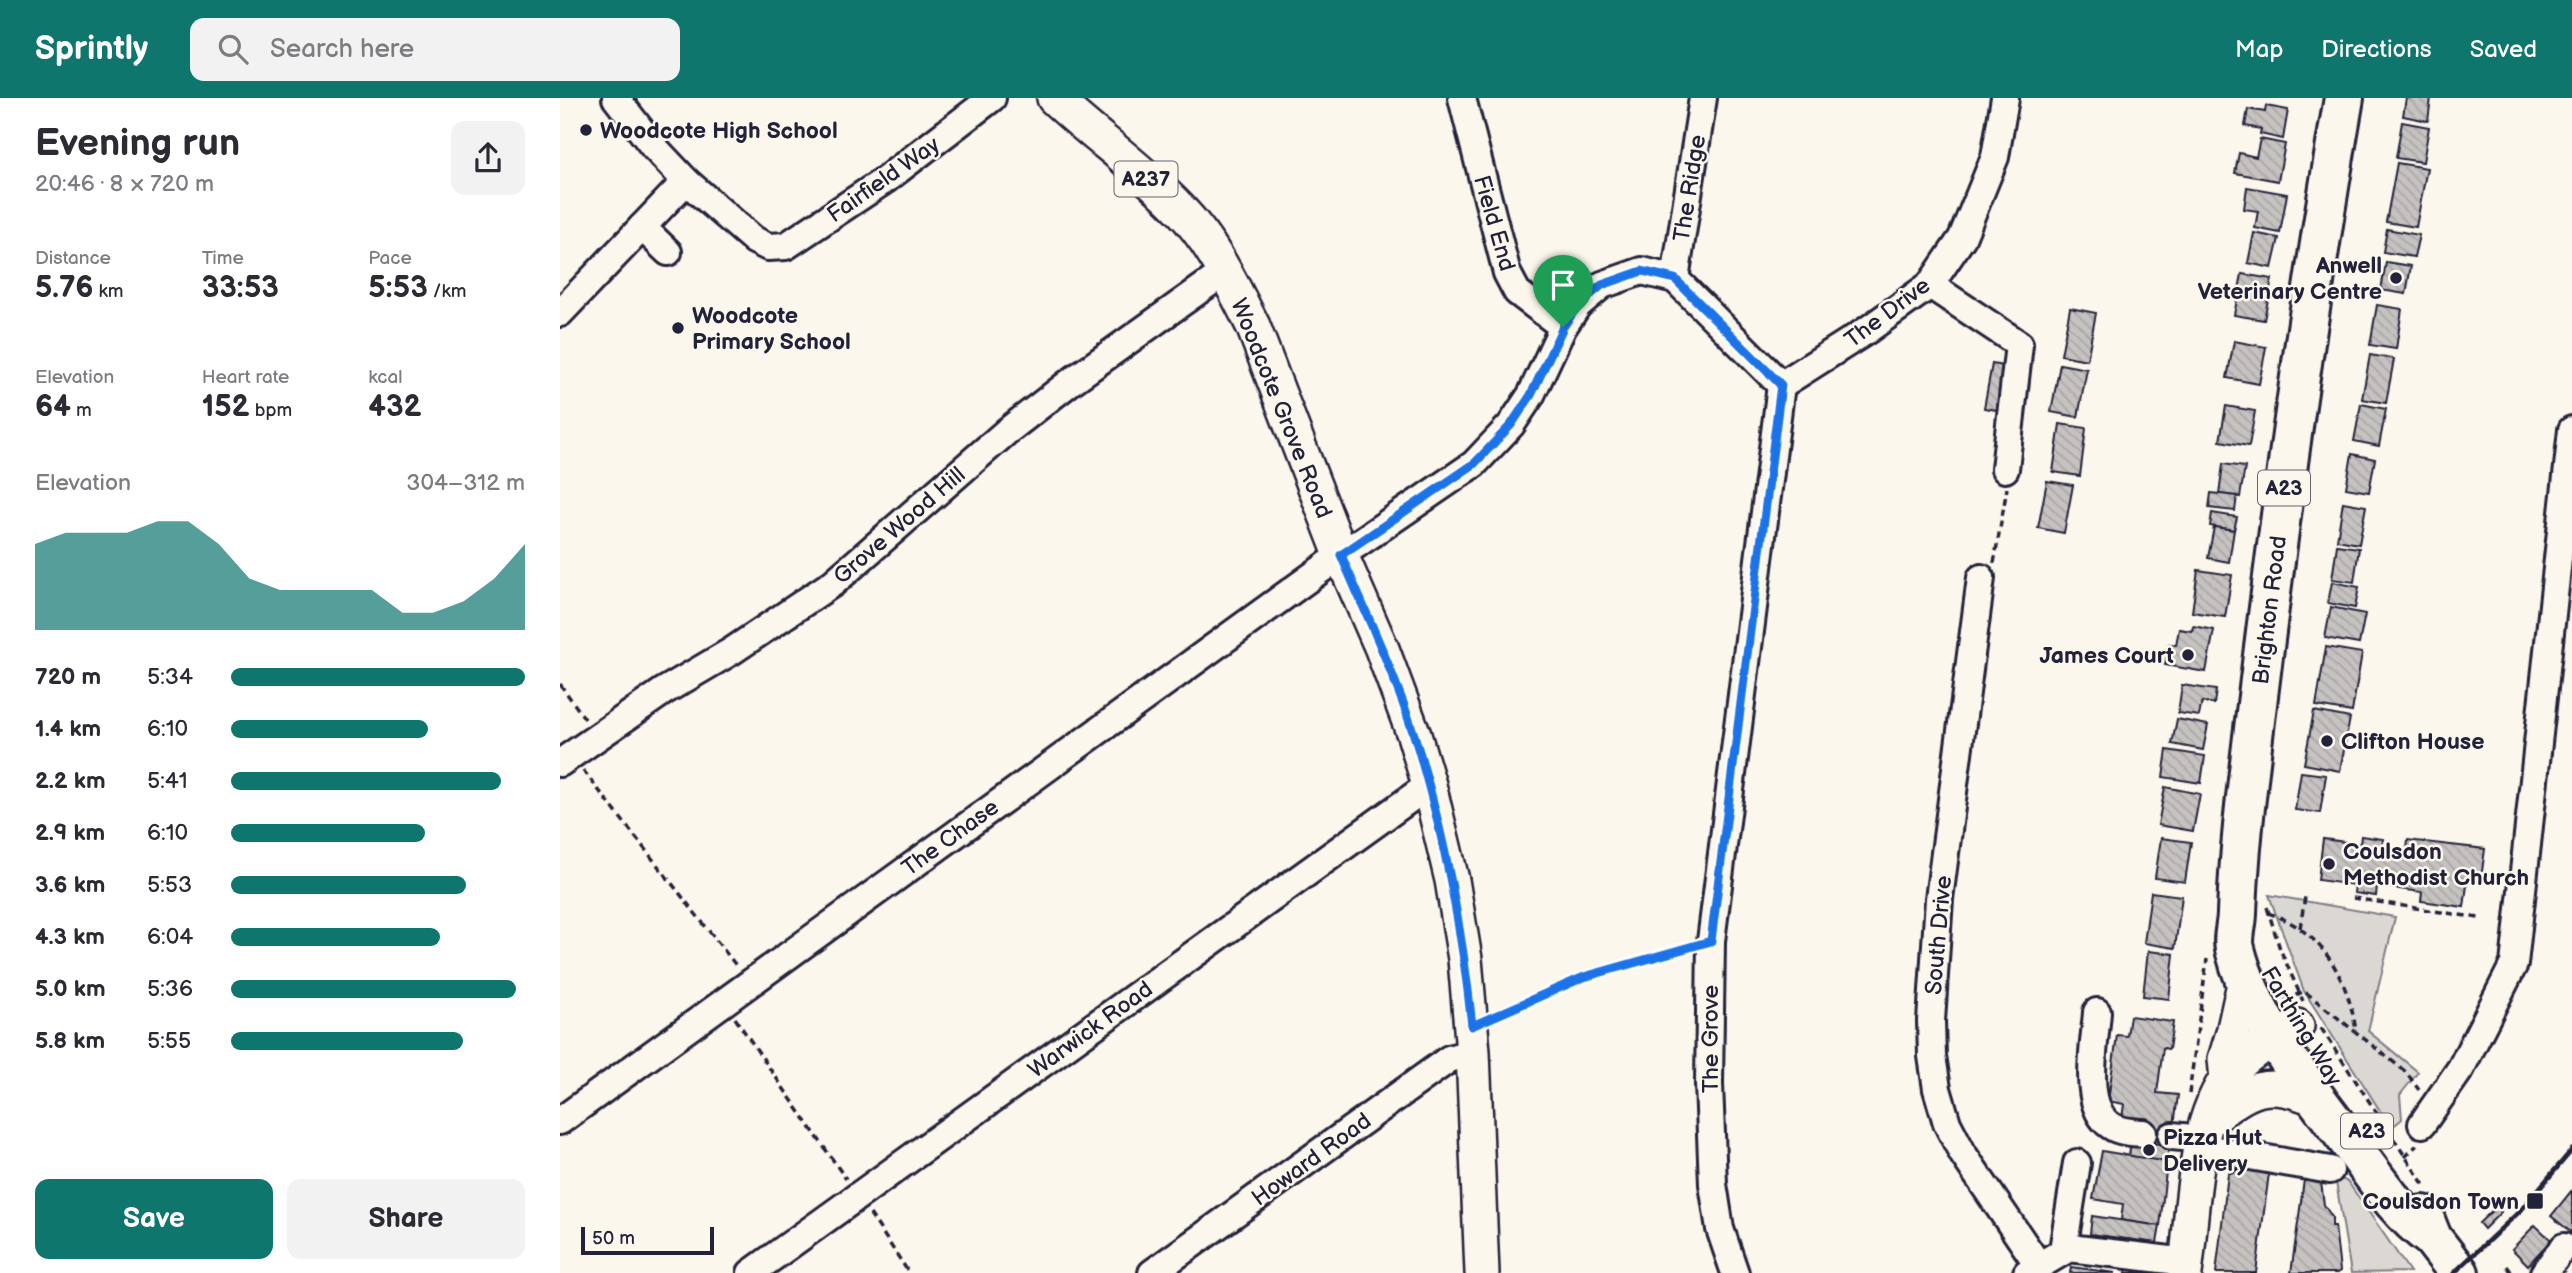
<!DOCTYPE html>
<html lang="en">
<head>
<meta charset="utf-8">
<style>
  :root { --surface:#fff; --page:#f2f2f3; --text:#2b2b33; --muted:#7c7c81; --accent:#0f766e }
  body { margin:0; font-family:"Balsamiq Sans",sans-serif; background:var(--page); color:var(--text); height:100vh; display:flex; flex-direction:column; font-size:26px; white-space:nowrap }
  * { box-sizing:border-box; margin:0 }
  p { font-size:23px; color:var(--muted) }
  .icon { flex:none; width:38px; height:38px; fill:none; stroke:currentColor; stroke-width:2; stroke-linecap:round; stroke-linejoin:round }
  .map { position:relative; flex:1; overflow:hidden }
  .details { display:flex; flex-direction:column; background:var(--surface); width:560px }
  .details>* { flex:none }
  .scale { position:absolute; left:21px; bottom:18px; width:133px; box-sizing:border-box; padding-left:7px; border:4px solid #22223b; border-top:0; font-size:19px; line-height:24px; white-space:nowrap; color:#22223b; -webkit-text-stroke:5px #fbf7ec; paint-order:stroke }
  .pin { position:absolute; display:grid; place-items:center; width:60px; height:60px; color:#fff; margin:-72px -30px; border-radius:50% 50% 50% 0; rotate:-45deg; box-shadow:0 0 7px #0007 }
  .pin .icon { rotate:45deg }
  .round { display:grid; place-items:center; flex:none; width:74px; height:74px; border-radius:14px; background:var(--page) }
  .summary { display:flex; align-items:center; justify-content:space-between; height:119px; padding:0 35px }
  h1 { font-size:38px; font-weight:700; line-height:52px }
  .figures { display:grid; grid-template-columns:repeat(3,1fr); gap:10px; height:119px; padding:7px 35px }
  .figures div { display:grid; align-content:center }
  .figures b { font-size:30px; font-weight:700 }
  .figures small { font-size:19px; font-weight:400 }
  .figures p { font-size:19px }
  .chart { height:196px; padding:14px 35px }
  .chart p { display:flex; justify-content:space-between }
  .chart svg { width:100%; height:126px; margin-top:7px; fill:var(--accent); opacity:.7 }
  .action { display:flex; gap:14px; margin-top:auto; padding:14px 35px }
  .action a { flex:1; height:80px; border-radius:14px; background:var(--accent); color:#fff; font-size:28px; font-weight:700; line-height:80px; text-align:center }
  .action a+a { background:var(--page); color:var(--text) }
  ul { padding:0 35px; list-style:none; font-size:23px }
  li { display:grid; grid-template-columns:112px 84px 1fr; align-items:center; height:52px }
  li i { height:18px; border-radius:9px; background:var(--accent) }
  header { display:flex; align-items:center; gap:42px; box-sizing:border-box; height:98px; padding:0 35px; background:var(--accent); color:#fff }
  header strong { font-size:33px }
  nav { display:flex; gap:38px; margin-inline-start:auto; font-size:24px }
  .search { width:490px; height:63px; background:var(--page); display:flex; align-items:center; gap:18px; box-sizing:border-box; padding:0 24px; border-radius:14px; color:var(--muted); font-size:26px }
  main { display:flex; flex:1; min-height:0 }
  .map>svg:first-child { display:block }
</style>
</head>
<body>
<header>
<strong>Sprintly</strong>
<div class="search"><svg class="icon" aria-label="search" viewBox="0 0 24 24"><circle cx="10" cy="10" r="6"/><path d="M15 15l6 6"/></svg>Search here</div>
<nav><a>Map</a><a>Directions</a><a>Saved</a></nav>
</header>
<main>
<section class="details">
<div class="summary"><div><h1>Evening run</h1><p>20:46 · 8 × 720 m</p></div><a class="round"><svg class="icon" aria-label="share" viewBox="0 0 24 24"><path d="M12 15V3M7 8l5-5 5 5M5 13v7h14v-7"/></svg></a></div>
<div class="figures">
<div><p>Distance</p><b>5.76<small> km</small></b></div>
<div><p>Time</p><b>33:53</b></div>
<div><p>Pace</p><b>5:53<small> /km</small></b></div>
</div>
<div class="figures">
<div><p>Elevation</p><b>64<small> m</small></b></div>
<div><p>Heart rate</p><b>152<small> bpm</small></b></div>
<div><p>kcal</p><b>432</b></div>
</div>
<div class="chart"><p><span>Elevation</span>304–312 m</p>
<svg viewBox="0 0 160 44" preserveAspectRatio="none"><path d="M0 44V14L10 10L20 10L30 10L40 6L50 6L60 14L70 26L80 30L90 30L100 30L110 30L120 38L130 38L140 34L150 26L160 14V44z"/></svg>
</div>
<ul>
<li><b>720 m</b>5:34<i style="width:100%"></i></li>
<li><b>1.4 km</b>6:10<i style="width:67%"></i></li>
<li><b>2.2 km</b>5:41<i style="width:92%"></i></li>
<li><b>2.9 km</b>6:10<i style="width:66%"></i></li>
<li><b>3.6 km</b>5:53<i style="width:80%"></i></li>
<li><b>4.3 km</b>6:04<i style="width:71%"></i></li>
<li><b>5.0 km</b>5:36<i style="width:97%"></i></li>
<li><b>5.8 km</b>5:55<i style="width:79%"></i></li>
</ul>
<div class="action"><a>Save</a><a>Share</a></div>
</section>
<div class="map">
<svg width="2012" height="1175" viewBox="0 0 2012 1175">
  <defs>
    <pattern id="building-back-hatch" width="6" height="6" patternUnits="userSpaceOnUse" patternTransform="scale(1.75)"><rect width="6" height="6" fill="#c6c2c0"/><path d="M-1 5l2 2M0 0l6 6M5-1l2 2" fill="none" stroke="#aaa6a6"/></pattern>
  </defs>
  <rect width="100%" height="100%" fill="#fbf7ec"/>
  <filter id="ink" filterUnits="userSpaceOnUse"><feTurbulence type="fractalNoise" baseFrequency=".0143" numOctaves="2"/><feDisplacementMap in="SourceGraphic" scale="14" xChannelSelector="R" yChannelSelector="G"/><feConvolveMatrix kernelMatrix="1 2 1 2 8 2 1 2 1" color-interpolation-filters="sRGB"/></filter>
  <g filter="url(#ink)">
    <g fill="#dbd8d3" stroke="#7e7d87" stroke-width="2">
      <polygon points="1709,797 1835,819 1808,933 1858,974 1840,997 1842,1021 1831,1030 1744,893"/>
      <polygon points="1775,1078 1788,1084 1850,1174 1791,1175"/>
    </g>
    <g fill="url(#building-back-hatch)" stroke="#22223b" stroke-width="2">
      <polygon points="1846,0 1871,0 1868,23 1843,18"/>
      <polygon points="1706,8 1728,12 1723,41 1700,36 1701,31 1685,28 1688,11 1705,14"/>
      <polygon points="1842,24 1869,29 1863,64 1836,60"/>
      <polygon points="1700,41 1725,46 1718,83 1675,75 1679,55 1696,59"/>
      <polygon points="1837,65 1867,70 1856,129 1826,124"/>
      <polygon points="1687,89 1727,96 1720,135 1695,130 1698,113 1684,111"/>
      <polygon points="1827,131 1859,137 1854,159 1823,154"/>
      <polygon points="1694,135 1719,140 1712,170 1688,165"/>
      <polygon points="1826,164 1851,168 1846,196 1821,192"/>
      <polygon points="1682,176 1712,181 1704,222 1674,217"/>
      <polygon points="1817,207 1842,211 1836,251 1810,247"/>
      <polygon points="1510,210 1536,215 1527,262 1501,257"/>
      <polygon points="1674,243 1706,249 1699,286 1667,280"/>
      <polygon points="1810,257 1834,261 1826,305 1802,301"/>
      <polygon points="1432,266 1444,268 1437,312 1424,310"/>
      <polygon points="1500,266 1527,271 1518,319 1491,314"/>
      <polygon points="1801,306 1826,311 1819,348 1794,343"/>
      <polygon points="1666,308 1695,313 1689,348 1660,343"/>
      <polygon points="1500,326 1526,330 1520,378 1493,374"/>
      <polygon points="1792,356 1815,361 1809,394 1786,390"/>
      <polygon points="1663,366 1685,369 1680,399 1659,396"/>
      <polygon points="1487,383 1513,387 1504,435 1478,430"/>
      <polygon points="1651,395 1677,398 1675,413 1649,410"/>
      <polygon points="1783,404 1806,408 1799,446 1777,442"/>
      <polygon points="1652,415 1677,419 1674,432 1650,428"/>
      <polygon points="1654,429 1674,432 1669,464 1648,460"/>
      <polygon points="1777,447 1799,450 1794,484 1772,481"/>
      <polygon points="1638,472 1672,477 1665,519 1632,514"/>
      <polygon points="1772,484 1799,489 1795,510 1768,505"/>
      <polygon points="1771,509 1805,516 1799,546 1765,540"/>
      <polygon points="1633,528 1654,532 1646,574 1605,567 1609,546 1616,547 1619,531 1632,533"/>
      <polygon points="1766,549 1802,555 1792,614 1756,608"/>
      <polygon points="1622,587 1656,592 1654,606 1642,604 1639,618 1618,615"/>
      <polygon points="1754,613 1790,620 1780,673 1744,666"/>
      <polygon points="1617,621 1648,627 1643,652 1612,646"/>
      <polygon points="1607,652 1645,658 1641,685 1603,679"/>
      <polygon points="1741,674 1766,677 1760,715 1735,712"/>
      <polygon points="1605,689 1640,696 1633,733 1598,727"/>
      <polygon points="1801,738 1823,741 1822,749 1847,752 1848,742 1925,751 1921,781 1908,780 1904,809 1861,803 1862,794 1817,788 1816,798 1794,795 1795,787 1758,782 1763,741 1800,746"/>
      <polygon points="1601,740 1631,744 1625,784 1595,780"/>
      <polygon points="1591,794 1622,798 1615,850 1584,845"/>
      <polygon points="1588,853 1614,856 1609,901 1583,898"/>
      <polygon points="1570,918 1613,924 1609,951 1603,950 1597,995 1618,997 1612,1044 1582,1040 1561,1029 1564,1006 1548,1003 1557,937 1567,938"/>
      <polygon points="1571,1043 1609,1047 1607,1064 1569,1058"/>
      <polygon points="1542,1053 1607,1064 1600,1128 1561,1122 1563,1106 1533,1101"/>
      <polygon points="1679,1071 1709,1075 1696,1175 1656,1175 1668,1076"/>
      <polygon points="1744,1082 1761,1084 1764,1107 1772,1119 1772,1128 1775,1128 1780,1173 1777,1175 1731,1175"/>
      <polygon points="2012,1092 2012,1135 1991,1118"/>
      <polygon points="1936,1109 1941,1114 1924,1131 1919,1125"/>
      <polygon points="1532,1118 1600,1128 1597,1145 1530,1136"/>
      <polygon points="1975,1127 1991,1142 1968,1167 1952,1151"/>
      <polygon points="1511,1169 1556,1175 1510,1175"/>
      <polygon points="1567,1170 1596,1174 1596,1175 1566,1175"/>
    </g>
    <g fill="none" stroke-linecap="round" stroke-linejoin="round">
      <g stroke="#22223b" stroke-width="32">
        <g id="minor">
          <polyline points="56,0 93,48 126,83 194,142 208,149 226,148 325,82 432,0"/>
          <polyline points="902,0 947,175 957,194 1003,229"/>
          <polyline points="82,129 108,154"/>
          <polyline points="1115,181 1143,0"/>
          <polyline points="1370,187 1459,246 1445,371"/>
          <polyline points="0,215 126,83"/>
          <polyline points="1221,287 1306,233 1370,187 1402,140 1435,59 1445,0"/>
          <polyline points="1421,480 1379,801 1371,923 1372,958 1377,991 1387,1025 1403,1056 1479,1168"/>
          <polyline points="0,665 104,593 172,553 273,485 446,334 509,285 666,173"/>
          <path d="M1537,914C1535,946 1521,1008 1551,1028C1560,1034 1572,1034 1583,1035"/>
          <polyline points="0,1023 781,457 914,366 951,327 971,297 1003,229 1018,207 1042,187 1082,173 1115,181 1221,287"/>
          <polyline points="1862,1026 1901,970 1954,866 2012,332"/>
          <polyline points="1612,1038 1643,1041"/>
          <polyline points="1639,1049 1770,1072"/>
          <polyline points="1503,1152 1517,1065"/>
          <polyline points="191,1175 869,687"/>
          <polyline points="592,1175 889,961 913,954"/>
          <polyline points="1175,1175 1160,1131 1153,1086 1149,986 1151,843 1221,287"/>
          <polyline points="1467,1175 1509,1150 1627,1164"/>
          <polyline points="1984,1175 2004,1149"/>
        </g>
      </g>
      <g stroke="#22223b" stroke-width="38">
        <g id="major">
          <path d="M494,0C534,38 581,70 619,110C652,144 672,186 693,228L781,457L822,551L854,637L869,687L892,782L905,861L913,954L922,1175"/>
          <polyline points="1667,981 1665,961 1673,935 1685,881"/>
          <path d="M1650,1021C1691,990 1705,980 1756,1001"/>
          <path d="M1625,1175C1634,1114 1631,1011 1679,966C1696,950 1717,939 1737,928"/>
        </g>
      </g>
      <g stroke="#22223b" stroke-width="44">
        <g id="highway">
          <path d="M1784,0C1747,212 1719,425 1693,639C1686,698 1679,756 1677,815C1677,827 1672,840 1675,851C1693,923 1745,986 1789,1044C1814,1078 1838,1116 1872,1140"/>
          <polyline points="1863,1117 1872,1140 1899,1175"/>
        </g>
      </g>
      <g stroke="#22223b" stroke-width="3.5" stroke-dasharray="7 5" stroke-linecap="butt">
        <polyline points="1434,465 1447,390"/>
        <polyline points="0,586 25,621"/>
        <polyline points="23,672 178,870"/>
        <polyline points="1793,800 1919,820"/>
        <polyline points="1707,809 1720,851 1743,903"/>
        <path d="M1708,815C1762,832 1788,880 1796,933"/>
        <polyline points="1740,830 1745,799"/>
        <polyline points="1725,903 1744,893 1846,974 1859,992"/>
        <polyline points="933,918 1024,879 1130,849"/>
        <polyline points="175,920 286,1081"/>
        <polyline points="1761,930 1866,1090"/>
        <polyline points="1629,996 1647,861"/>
        <polyline points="1845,1059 1857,1047"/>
        <polyline points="310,1116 349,1175"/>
        <polyline points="1947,1168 1952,1175"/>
      </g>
      <use href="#minor" stroke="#fbf7ec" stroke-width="26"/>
      <use href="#major" stroke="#fbf7ec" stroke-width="33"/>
      <use href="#highway" stroke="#fbf7ec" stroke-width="38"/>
      <polyline stroke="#22223b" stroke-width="5" points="1894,1175 1961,1112 2012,1052"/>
    </g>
  </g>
  <g fill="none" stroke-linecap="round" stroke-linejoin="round" filter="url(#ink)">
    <g stroke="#fff" stroke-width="14">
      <path id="route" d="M1082,173L1115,181L1221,287L1151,843L1024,879L912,928C902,830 884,734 855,640C835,577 807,517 781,457L914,366L951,327L971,297L1003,229L1018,207L1042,187Z"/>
    </g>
    <use href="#route" stroke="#1a73e8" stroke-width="9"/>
  </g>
  <g fill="#22223b" stroke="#fbf7ec" stroke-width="2.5">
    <circle cx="26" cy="32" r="7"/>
    <circle cx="1836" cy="180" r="7"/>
    <circle cx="118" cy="230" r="7"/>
    <circle cx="1628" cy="557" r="7"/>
    <circle cx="1767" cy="643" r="7"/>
    <circle cx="1769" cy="766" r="7"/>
    <circle cx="1589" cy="1052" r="7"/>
    <rect x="1966" y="1094" width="18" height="18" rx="3.5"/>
  </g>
  <g text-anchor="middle" stroke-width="5" stroke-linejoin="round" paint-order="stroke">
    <g fill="#fbf7ec" stroke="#636270" stroke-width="2">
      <rect x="554.5" y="63.5" width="63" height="35" rx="5"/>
      <rect x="1698" y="372.5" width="52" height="35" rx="5"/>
      <rect x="1781" y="1015.5" width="52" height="35" rx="5"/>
    </g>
    <g font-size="21" font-weight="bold" fill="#22223b">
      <text x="586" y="88">A237</text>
      <text x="1724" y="397">A23</text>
      <text x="1807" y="1040">A23</text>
    </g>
    <g font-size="23" font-weight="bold" fill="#22223b" stroke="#fbf7ec" text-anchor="start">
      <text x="40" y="40">Woodcote High School</text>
      <text x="1822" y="175" text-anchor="end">Anwell<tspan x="1822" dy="26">Veterinary Centre</tspan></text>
      <text x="132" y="225">Woodcote<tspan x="132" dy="26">Primary School</tspan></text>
      <text x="1614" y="565" text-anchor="end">James Court</text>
      <text x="1781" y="651">Clifton House</text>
      <text x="1783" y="761">Coulsdon<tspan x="1783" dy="26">Methodist Church</tspan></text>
      <text x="1603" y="1047">Pizza Hut<tspan x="1603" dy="26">Delivery</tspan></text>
      <text x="1959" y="1111" text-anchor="end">Coulsdon Town</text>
    </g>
    <g font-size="23" fill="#22223b" stroke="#fbf7ec">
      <text transform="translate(323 81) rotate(-35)" y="8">Fairfield Way</text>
      <text transform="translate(1129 90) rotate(-81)" y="8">The Ridge</text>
      <text transform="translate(935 125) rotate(74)" y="8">Field End</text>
      <text transform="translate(1327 214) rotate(-37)" y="8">The Drive</text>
      <text transform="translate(722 310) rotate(68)" y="8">Woodcote Grove Road</text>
      <text transform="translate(339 427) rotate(-41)" y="8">Grove Wood Hill</text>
      <text transform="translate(1709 512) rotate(-83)" y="8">Brighton Road</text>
      <text transform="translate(390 739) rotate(-36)" y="8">The Chase</text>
      <text transform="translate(1378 837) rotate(-85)" y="8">South Drive</text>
      <text transform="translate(1742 928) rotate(59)" y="8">Farthing Way</text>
      <text transform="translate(530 931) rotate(-36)" y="8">Warwick Road</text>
      <text transform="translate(1150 941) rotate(-90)" y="8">The Grove</text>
      <text transform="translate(751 1061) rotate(-36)" y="8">Howard Road</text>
    </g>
  </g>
</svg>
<div class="scale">50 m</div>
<div class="pin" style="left:1003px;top:229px;background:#1e9e55"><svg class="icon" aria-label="arrive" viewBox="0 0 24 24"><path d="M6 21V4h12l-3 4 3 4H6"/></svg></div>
</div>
</main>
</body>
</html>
